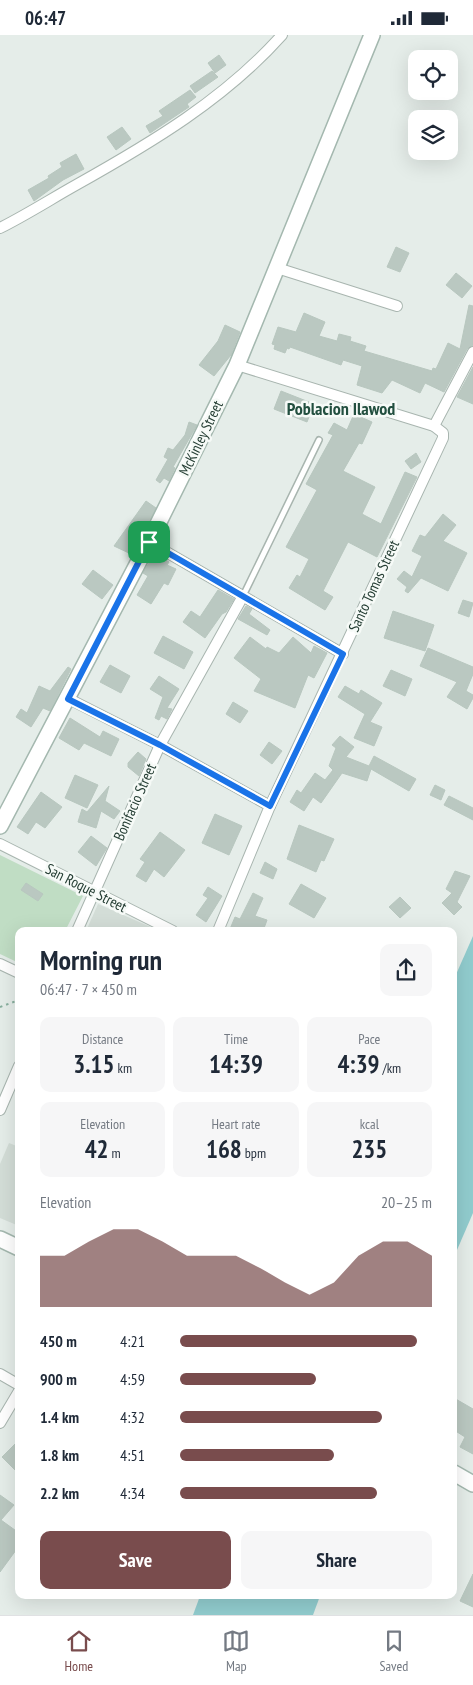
<!DOCTYPE html>
<html lang="en">
<head>
<meta charset="utf-8">
<style>
  :root { --surface:#fff; --page:#f6f6f7; --text:#1f2937; --muted:#747a83; --line:#e0e1e3; --accent:#794c4d }
  body { margin:0; font-family:"PT Sans Narrow",sans-serif; background:var(--page); color:var(--text); height:100vh; display:flex; flex-direction:column; font-size:19px; white-space:nowrap }
  * { box-sizing:border-box; margin:0 }
  p { font-size:16px; color:var(--muted) }
  .icon { flex:none; width:28px; height:28px; fill:none; stroke:currentColor; stroke-width:2; stroke-linecap:round; stroke-linejoin:round }
  .map { position:relative; flex:1; overflow:hidden }
  .panel { position:absolute; left:15px; top:892px; width:442px; height:672px; display:flex; flex-direction:column; background:var(--surface); border-radius:10px; box-shadow:0 5px 20px #0002 }
  .panel>* { flex:none }
  .fabs { position:absolute; left:408px; top:15px; display:grid; gap:10px }
  .fabs a { display:grid; place-items:center; width:50px; height:50px; border-radius:10px; background:var(--surface); box-shadow:0 5px 20px #0002; font-size:25px }
  .pin { position:absolute; display:grid; place-items:center; width:42px; height:42px; color:#fff; margin:-21px; border-radius:10px; box-shadow:0 2px 8px #0006 }
  .round { display:grid; place-items:center; flex:none; width:52px; height:52px; border-radius:10px; background:var(--page) }
  .head { display:flex; align-items:center; justify-content:space-between; height:85px; padding:0 25px }
  h1 { font-size:28px; font-weight:800; line-height:38px }
  .figures { display:grid; grid-template-columns:repeat(3,1fr); gap:8px; height:85px; padding:5px 25px }
  .figures div { display:grid; align-content:center; border-radius:10px; background:var(--page); text-align:center }
  .figures b { font-size:25px; font-weight:800 }
  .figures small { font-size:14px; font-weight:400 }
  .figures p { font-size:14px }
  .chart { height:140px; padding:10px 25px }
  .chart p { display:flex; justify-content:space-between }
  .chart svg { width:100%; height:90px; margin-top:5px; fill:var(--accent); opacity:.7 }
  .cta { display:flex; gap:10px; margin-top:auto; padding:10px 25px }
  .cta a { flex:1; height:58px; border-radius:10px; background:var(--accent); color:#fff; font-size:20px; font-weight:800; line-height:58px; text-align:center }
  .cta a+a { background:var(--page); color:var(--text) }
  ul { padding:0 25px; list-style:none; font-size:16px }
  li { display:grid; grid-template-columns:80px 60px 1fr; align-items:center; height:38px }
  li i { height:12px; border-radius:6px; background:var(--accent) }
  .status { display:flex; justify-content:space-between; align-items:center; height:35px; padding:0 25px; background:var(--surface); direction:ltr }
  .status svg { height:14px; fill:currentColor }
  .dock { display:flex; justify-content:space-around; align-items:center; height:70px; border-top:1px solid var(--line); background:var(--surface); font-size:14px; color:var(--muted) }
  .dock a { display:grid; justify-items:center; gap:2px }
  .dock .current { color:var(--accent) }
  .map>svg:first-child { display:block }
</style>
</head>
<body>
<div class="status"><b>06:47</b><svg viewBox="0 0 49 12"><path d="M0 12V9h3v3zM5 12V6h3v6zM10 12V3h3v9zM15 12V0h3v12zM26 1h20v11H26zM47 4h2v5h-2z"/></svg></div>
<div class="map">
<svg width="473" height="1580" viewBox="0 0 473 1580">
  <rect width="100%" height="100%" fill="#e5ede9"/>
  <g fill="#d3ddd7">
    <polygon points="98,869 160,896 86,896"/>
    <polygon points="9,1108 19,1112 19,1191 0,1183 0,1129"/>
  </g>
  <polygon fill="#c0ddc4" points="0,820 83,861 65,896 19,896 19,928 0,919"/>
  <g fill="#91ccce">
    <polygon points="473,901 473,1178 454,1222 454,944"/>
    <polygon points="200,1561 320,1561 313,1580 193,1580"/>
  </g>
  <g fill="#bac8c1" stroke="#b8c7bf">
    <polygon points="219,20 226,30 215,38 208,28"/>
    <polygon points="212,36 218,42 195,58 190,51"/>
    <polygon points="190,55 196,62 187,69 189,72 150,98 146,91 163,81 159,76"/>
    <polygon points="122,92 131,104 116,115 107,102"/>
    <polygon points="76,119 84,134 63,145 34,166 28,155 49,143 48,141 62,132 60,128"/>
    <polygon points="396,212 409,218 400,237 387,232"/>
    <polygon points="456,238 472,251 462,263 446,250"/>
    <polygon points="469,270 473,271 473,310 467,314 444,357 425,348 420,358 392,345 382,358 357,350 362,331 343,325 341,330 290,312 289,314 287,313 285,318 274,314 275,310 272,309 278,292 296,297 304,278 325,287 319,301 337,306 339,299 351,302 350,306 366,311 364,316 432,336 433,333 436,334 448,308 460,314"/>
    <polygon points="225,290 240,297 231,320 214,341 199,330 218,306"/>
    <polygon points="473,332 473,369 457,362"/>
    <polygon points="281,356 314,369 307,387 274,374"/>
    <polygon points="354,379 372,387 362,409 359,408 343,436 375,452 362,479 381,489 405,437 417,442 377,522 348,507 323,556 333,562 325,575 289,553 297,540 300,542 309,524 286,512 317,455 306,449 333,400 328,398 334,388 347,395"/>
    <polygon points="189,387 197,390 173,432 175,433 169,446 164,443 160,448 156,445 168,424 164,422 168,413 173,415 185,400"/>
    <polygon points="416,418 421,427 411,434 405,426"/>
    <polygon points="146,466 156,473 131,519 114,511"/>
    <polygon points="443,479 456,490 443,506 467,518 448,556 421,543 408,558 405,556 407,552 397,544 404,536 412,542 422,521 412,516 420,500 425,502"/>
    <polygon points="155,518 169,527 167,530 176,534 168,550 164,548 151,569 137,560 148,541 143,538"/>
    <polygon points="93,535 113,550 102,564 82,549"/>
    <polygon points="218,555 234,564 226,577 222,579 205,603 183,587 191,576 200,582"/>
    <polygon points="463,565 473,568 469,582 458,578"/>
    <polygon points="246,571 252,574 249,579 270,595 267,600 238,584"/>
    <polygon points="393,576 434,590 425,616 384,603"/>
    <polygon points="163,601 193,617 184,634 154,618"/>
    <polygon points="250,602 266,614 267,612 279,618 293,602 311,618 314,611 327,618 314,643 308,640 295,673 254,656 261,644 234,623"/>
    <polygon points="428,613 473,632 473,639 466,656 473,660 473,663 467,674 447,662 457,647 420,631"/>
    <polygon points="110,630 130,641 121,658 100,647"/>
    <polygon points="68,632 71,634 50,676 43,673 31,692 16,682 21,674 27,678 39,651 50,656"/>
    <polygon points="391,635 412,644 405,661 383,651"/>
    <polygon points="159,641 179,654 167,673 172,674 167,684 161,681 159,685 155,683 163,662 150,654"/>
    <polygon points="345,651 359,659 361,655 382,668 370,687 382,692 374,711 354,703 365,679 338,662"/>
    <polygon points="233,667 248,676 240,688 226,679"/>
    <polygon points="70,683 100,702 103,696 119,704 111,721 84,708 79,715 59,703"/>
    <polygon points="340,701 354,712 346,722 369,731 374,721 416,744 409,756 371,734 367,746 342,738 321,768 313,762 304,776 290,767 297,755 301,758 315,738 325,745 333,735 329,731 336,713 332,710"/>
    <polygon points="269,707 282,716 272,729 260,720"/>
    <polygon points="138,717 146,724 139,741 128,732 128,728"/>
    <polygon points="75,740 98,750 87,773 65,763"/>
    <polygon points="435,750 445,755 441,765 430,760"/>
    <polygon points="109,751 105,766 120,776 114,784 101,776 96,793 78,787 82,774 87,777"/>
    <polygon points="41,757 62,772 45,793 36,787 28,799 17,792"/>
    <polygon points="449,761 473,773 473,785 444,770"/>
    <polygon points="215,779 242,791 229,820 202,808"/>
    <polygon points="299,790 334,804 324,826 321,825 316,837 287,824"/>
    <polygon points="160,797 185,815 164,842 154,834 146,847 136,841 145,827 140,824"/>
    <polygon points="91,801 107,813 96,831 78,817"/>
    <polygon points="265,827 277,834 273,844 260,838"/>
    <polygon points="455,836 470,841 457,867 462,872 454,880 442,868 452,858 446,854"/>
    <polygon points="26,848 43,859 38,866 21,855"/>
    <polygon points="301,849 326,863 314,883 289,869"/>
    <polygon points="208,852 222,861 206,887 196,880 208,863 203,860"/>
    <polygon points="253,858 263,863 255,881 267,885 263,896 236,896 230,894 235,882 240,884"/>
    <polygon points="400,862 411,873 400,883 389,872"/>
    <polygon points="454,1363 473,1374 473,1419 460,1412 465,1402 454,1395"/>
    <polygon points="19,1405 19,1439 2,1422"/>
    <polygon points="0,1460 14,1470 1,1485 19,1498 19,1511 0,1537"/>
    <polygon points="473,1539 473,1572 460,1566"/>
  </g>
  <g fill="none" stroke-linecap="round" stroke-linejoin="round">
    <g stroke="#a8b5af" stroke-width="8">
      <polyline id="lane" points="243,561 319,405"/>
    </g>
    <g stroke="#a8b5af" stroke-width="12">
      <g id="street">
        <path d="M0,193C26,180 51,164 76,150C151,108 225,64 282,0"/>
        <polyline points="277,233 397,271"/>
        <polyline points="434,391 473,317"/>
        <polyline points="149,507 343,619"/>
        <polyline points="69,664 160,710 270,771"/>
        <polyline points="0,809 173,896"/>
        <polyline points="77,896 160,710 243,561"/>
        <polyline points="218,896 270,771 443,403 443,398 434,391 237,330"/>
        <polyline points="0,929 19,938"/>
        <polyline points="0,1075 19,1031"/>
        <polyline points="0,1339 19,1350"/>
        <polyline points="0,1388 19,1356"/>
      </g>
    </g>
    <g stroke="#a4b8af" stroke-width="18">
      <g id="secondary">
        <polyline points="0,791 149,507 237,330 372,0"/>
        <polyline points="0,1204 19,1213"/>
        <polyline points="454,1438 473,1449"/>
      </g>
    </g>
    <polyline stroke="#88af9e" stroke-width="2" stroke-dasharray="2.5 4" stroke-linecap="butt" points="0,972 19,965"/>
    <use href="#lane" stroke="#fff" stroke-width="5"/>
    <use href="#street" stroke="#fff" stroke-width="10"/>
    <use href="#secondary" stroke="#fff" stroke-width="15"/>
  </g>
  <g fill="none" stroke-linecap="round" stroke-linejoin="round">
    <g stroke="#fff" stroke-width="10">
      <polygon id="route" points="149,507 343,619 270,771 160,710 68,664"/>
    </g>
    <use href="#route" stroke="#1a73e8" stroke-width="6"/>
  </g>
  <g text-anchor="middle" stroke-width="5" stroke-linejoin="round" paint-order="stroke">
    <g font-size="15" fill="#253e34" stroke="#f6faf7">
      <text transform="translate(201 403) rotate(-64)" y="5">McKinley Street</text>
      <text transform="translate(374 551) rotate(-65)" y="5">Santo Tomas Street</text>
      <text transform="translate(135 767) rotate(-66)" y="5">Bonifacio Street</text>
      <text transform="translate(86 853) rotate(27)" y="5">San Roque Street</text>
    </g>
    <g font-size="18" font-weight="bold" fill="#224f3f" stroke="#f6faf7">
      <text x="341" y="380">Poblacion Ilawod</text>
    </g>
  </g>
</svg>
<div class="fabs">
<a><svg class="icon" aria-label="locate" viewBox="0 0 24 24"><circle cx="12" cy="12" r="6"/><path d="M12 2v4M12 18v4M2 12h4M18 12h4"/></svg></a>
<a><svg class="icon" aria-label="layers" viewBox="0 0 24 24"><path d="M12 4l9 5-9 5-9-5zM3 14l9 5 9-5"/></svg></a>
</div>
<div class="pin" style="left:149px;top:507px;background:#1e9e55"><svg class="icon" aria-label="arrive" viewBox="0 0 24 24"><path d="M6 21V4h12l-3 4 3 4H6"/></svg></div>
<section class="panel">
<div class="head"><div><h1>Morning run</h1><p>06:47 · 7 × 450 m</p></div><a class="round"><svg class="icon" aria-label="share" viewBox="0 0 24 24"><path d="M12 15V3M7 8l5-5 5 5M5 13v7h14v-7"/></svg></a></div>
<div class="figures">
<div><p>Distance</p><b>3.15<small> km</small></b></div>
<div><p>Time</p><b>14:39</b></div>
<div><p>Pace</p><b>4:39<small> /km</small></b></div>
</div>
<div class="figures">
<div><p>Elevation</p><b>42<small> m</small></b></div>
<div><p>Heart rate</p><b>168<small> bpm</small></b></div>
<div><p>kcal</p><b>235</b></div>
</div>
<div class="chart"><p><span>Elevation</span>20–25 m</p>
<svg viewBox="0 0 160 44" preserveAspectRatio="none"><path d="M0 44V19L10 19L20 12L30 6L40 6L50 12L60 19L70 19L80 19L90 25L100 32L110 38L120 32L130 19L140 12L150 12L160 19V44z"/></svg>
</div>
<ul>
<li><b>450 m</b>4:21<i style="width:94%"></i></li>
<li><b>900 m</b>4:59<i style="width:54%"></i></li>
<li><b>1.4 km</b>4:32<i style="width:80%"></i></li>
<li><b>1.8 km</b>4:51<i style="width:61%"></i></li>
<li><b>2.2 km</b>4:34<i style="width:78%"></i></li>
</ul>
<div class="cta"><a>Save</a><a>Share</a></div>
</section>
</div>
<nav class="dock">
<a class="current"><svg class="icon" aria-label="home" viewBox="0 0 24 24"><path d="M3 11l9-7 9 7M6 9v11h12V9"/></svg>Home</a>
<a><svg class="icon" aria-label="map" viewBox="0 0 24 24"><path d="M3 6l6-2 6 2 6-2v14l-6 2-6-2-6 2zM9 4v14M15 6v14"/></svg>Map</a>
<a><svg class="icon" aria-label="saved" viewBox="0 0 24 24"><path d="M7 4h10v16l-5-4-5 4z"/></svg>Saved</a>
</nav>
</body>
</html>
